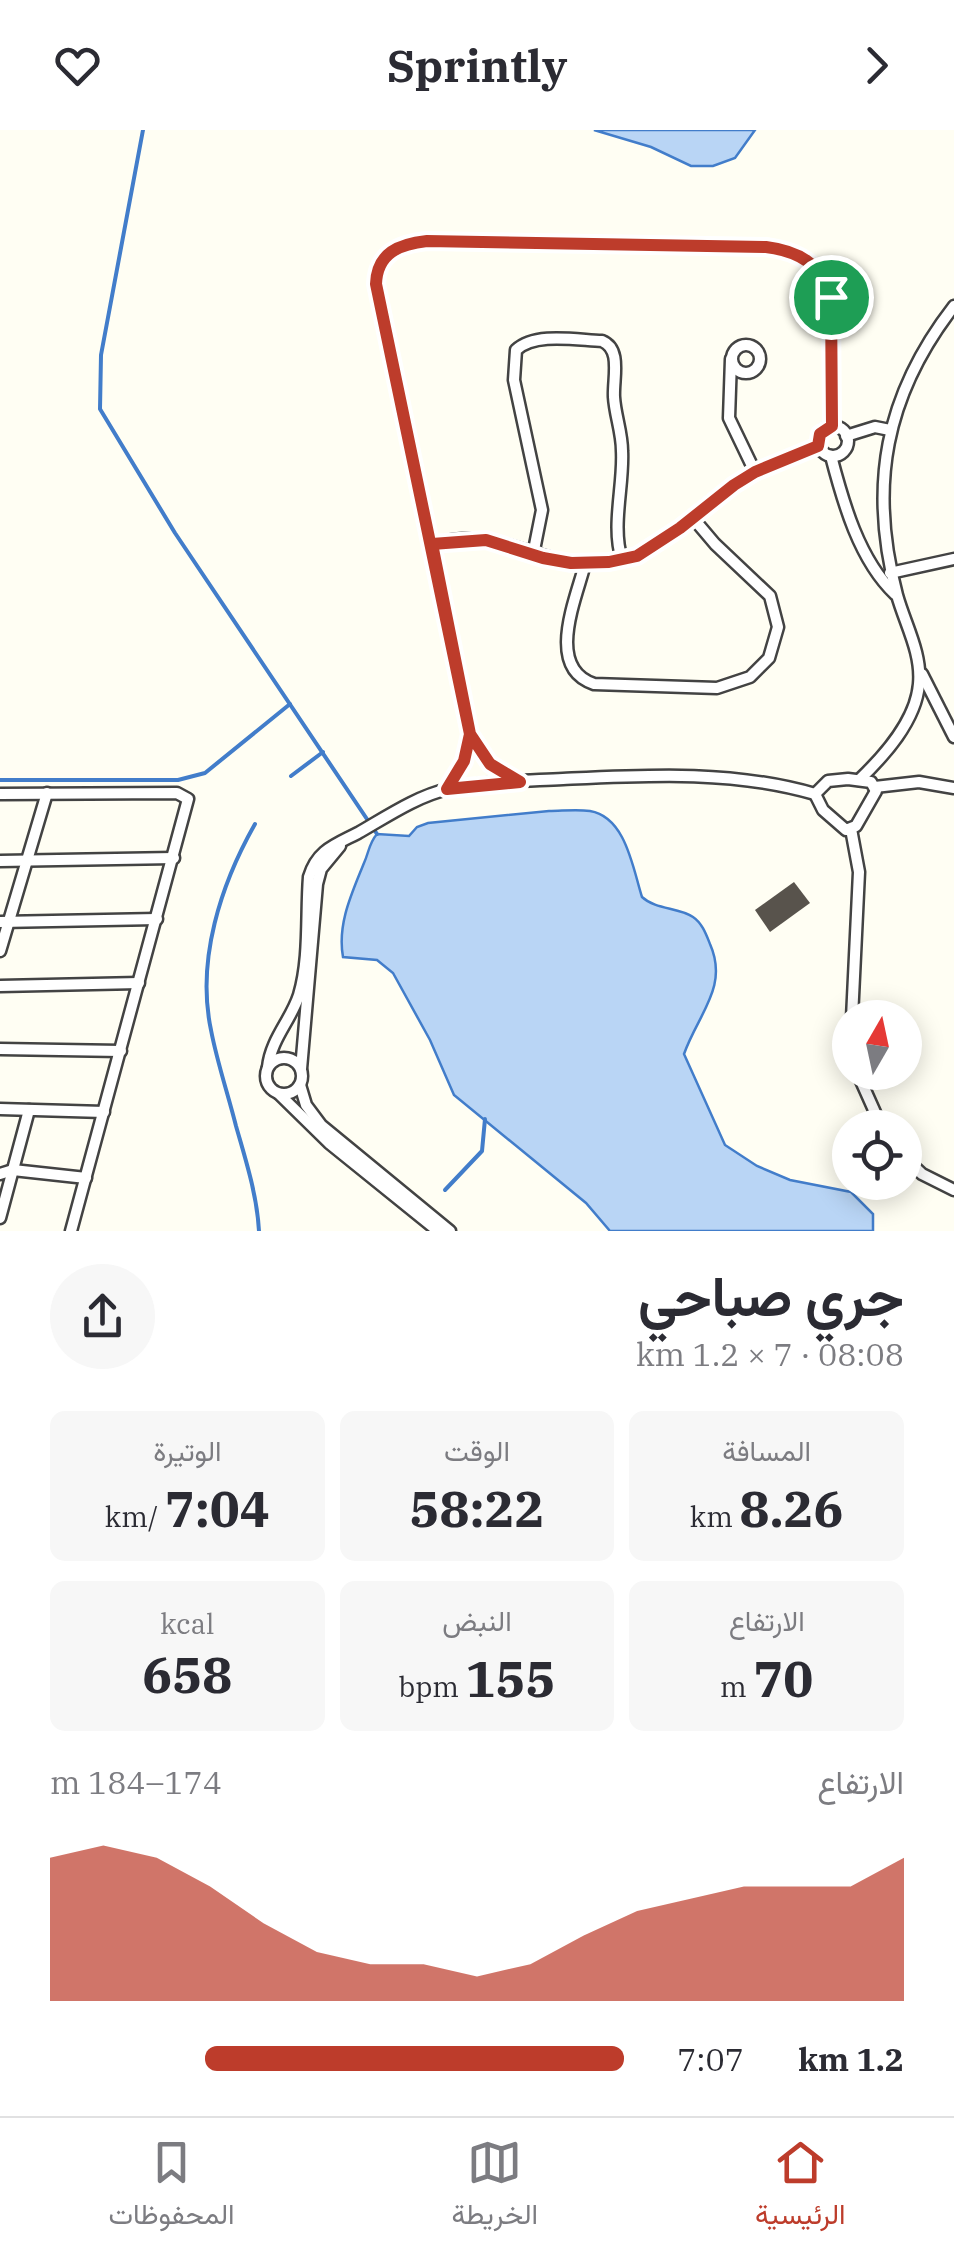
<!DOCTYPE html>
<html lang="ar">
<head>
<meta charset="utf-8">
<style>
  :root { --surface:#fff; --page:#f7f7f7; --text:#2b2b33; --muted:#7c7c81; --line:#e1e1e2; --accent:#bd3c2b }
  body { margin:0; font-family:"IBM Plex Serif",Vazirmatn,serif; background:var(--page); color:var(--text); direction:rtl; height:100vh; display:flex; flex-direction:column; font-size:38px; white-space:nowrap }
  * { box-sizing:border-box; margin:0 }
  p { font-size:32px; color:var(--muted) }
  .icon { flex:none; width:55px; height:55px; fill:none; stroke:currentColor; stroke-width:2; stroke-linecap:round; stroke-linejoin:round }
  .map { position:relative; height:1101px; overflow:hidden; direction:ltr }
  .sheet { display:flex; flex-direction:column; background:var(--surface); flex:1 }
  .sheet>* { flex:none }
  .needle { width:65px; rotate:9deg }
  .fabs { position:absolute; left:832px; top:870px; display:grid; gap:20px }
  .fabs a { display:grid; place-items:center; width:90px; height:90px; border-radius:50%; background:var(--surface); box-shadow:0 5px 25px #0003; font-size:50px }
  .pin { position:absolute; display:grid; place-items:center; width:85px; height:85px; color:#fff; margin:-42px; border:5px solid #fff; border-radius:50%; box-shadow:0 2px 10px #0007 }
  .round { display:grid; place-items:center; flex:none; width:105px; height:105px; border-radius:52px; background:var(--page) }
  .head { display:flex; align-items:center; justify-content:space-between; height:170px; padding:0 50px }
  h1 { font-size:55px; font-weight:700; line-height:75px }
  .figures { display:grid; grid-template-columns:repeat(3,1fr); gap:15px; height:170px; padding:10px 50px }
  .figures div { display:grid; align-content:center; border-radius:15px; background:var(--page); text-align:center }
  .figures b { font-size:50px; font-weight:700 }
  .figures small { font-size:28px; font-weight:400 }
  .figures p { font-size:28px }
  .chart { height:280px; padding:20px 50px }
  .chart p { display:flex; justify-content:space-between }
  .chart svg { width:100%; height:180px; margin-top:10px; fill:var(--accent); opacity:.7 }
  ul { padding:0 50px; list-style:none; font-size:32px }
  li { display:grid; grid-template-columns:160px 120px 1fr; align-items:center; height:75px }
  li i { height:25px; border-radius:12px; background:var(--accent) }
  header { display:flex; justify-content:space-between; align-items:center; height:130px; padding:0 50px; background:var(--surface); font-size:45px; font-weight:700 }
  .tabs { display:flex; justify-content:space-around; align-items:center; height:140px; border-top:2px solid var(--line); background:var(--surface); font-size:28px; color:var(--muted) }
  .tabs a { display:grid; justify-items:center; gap:5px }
  .tabs .selected { color:var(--accent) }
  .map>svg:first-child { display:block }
</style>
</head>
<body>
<header><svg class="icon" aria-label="forward" viewBox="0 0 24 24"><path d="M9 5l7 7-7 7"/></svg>Sprintly<svg class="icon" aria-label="heart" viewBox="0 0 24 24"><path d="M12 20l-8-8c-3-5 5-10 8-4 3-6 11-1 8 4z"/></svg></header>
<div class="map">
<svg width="954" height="1101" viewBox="0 0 954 1101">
  <rect width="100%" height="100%" fill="#fffef3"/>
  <g fill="#b9d5f5" stroke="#427dca" stroke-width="2.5">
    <polygon points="594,0 755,0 735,28 713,36 691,36 651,17"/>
    <path d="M549,681C562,681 576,679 590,681C626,687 633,739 642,767C656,780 678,777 693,787C702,793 706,804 710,814C729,857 698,884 684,924L725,1015L757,1036L790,1050L851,1062L873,1084V1101H610L586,1073L454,965L430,910L393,843L377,830L343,827C337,794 352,763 364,733C369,722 369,713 377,704L409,706L417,697L428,693Z"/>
  </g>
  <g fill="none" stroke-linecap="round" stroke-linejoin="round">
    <g stroke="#427dca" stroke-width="4">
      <polyline points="143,0 101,225 100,279 175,403 377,704"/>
      <polyline points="291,646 323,622"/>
      <polyline points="0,650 178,650 205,643 290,574"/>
      <path d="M255,694C221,754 196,830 211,900C217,932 228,964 236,996C246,1031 257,1065 259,1101"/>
      <polyline points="445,1060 482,1021 485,989"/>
    </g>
  </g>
  <polygon fill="#58534c" points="794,752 810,773 770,802 755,780"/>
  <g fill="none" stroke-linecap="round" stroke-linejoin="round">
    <g stroke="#434343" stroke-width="15">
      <g id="street">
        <circle cx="746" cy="229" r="14"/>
        <polyline points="731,229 729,288 755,342"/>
        <circle cx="833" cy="311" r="15"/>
        <polyline points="846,306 875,297 890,300"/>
        <path d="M831,326C843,372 859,430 895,464"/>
        <path d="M432,414C449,410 468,407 486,410C534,418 559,440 613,431C660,424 685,388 722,363C752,342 785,329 818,316"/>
        <path d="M533,425L542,380L514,250L516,220C535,202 576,210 602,211C622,219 613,248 614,267C615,285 622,302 622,321C624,355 611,396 622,430"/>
        <path d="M585,434C576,469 545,538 594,554L717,558L750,547L769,528L778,497L770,466L715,414L693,388"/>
        <polyline points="890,443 954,429"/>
        <polyline points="922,544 954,607"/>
        <polygon points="848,649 871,652 876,661 856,696 846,700 823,680 815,664 828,651"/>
        <path d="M859,650C884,626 916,591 919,554C922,523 905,494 897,465C868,356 885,265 954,176"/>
        <path d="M520,651L490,634L469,604L376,154C376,115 411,112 442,111L766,117C832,126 832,162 832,218C832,244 832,270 832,296"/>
        <polyline points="875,657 919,652 954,658"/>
        <polyline points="447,659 464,631 469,605"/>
        <polyline points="0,664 177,663 188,669 71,1101"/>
        <polyline points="851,699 859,742 852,888"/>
        <polyline points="0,731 174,728"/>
        <polyline points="0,792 157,789"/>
        <polyline points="0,821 47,663"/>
        <polyline points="0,856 139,853"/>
        <polyline points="0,919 121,921"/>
        <circle cx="284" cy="946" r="18"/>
        <path d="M268,937C271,909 291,890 299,865C310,828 306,785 309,747C317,720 335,715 358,703C386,687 417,666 448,659C485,651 525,651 563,649C648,645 732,640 815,664"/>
        <polyline points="301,939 317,754 321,739 340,716"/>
        <polyline points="857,942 882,998"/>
        <polyline points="300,955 306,975 321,995 450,1101"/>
        <polyline points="279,964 329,1013 438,1101"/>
        <polyline points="0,979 104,982"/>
        <polyline points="905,1028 922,1044 954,1060"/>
        <polyline points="0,1044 13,1040 86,1048"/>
        <polyline points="0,1088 29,980"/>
      </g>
    </g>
    <use href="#street" stroke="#fff" stroke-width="10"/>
  </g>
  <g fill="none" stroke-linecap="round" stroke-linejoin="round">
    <g stroke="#fff" stroke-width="20">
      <path id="route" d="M831,167L832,296L820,304L818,316L755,342L734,355L680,398L637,426L609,432L571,433L543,428L486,410L432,414L470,604L490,634L520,652L447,659L464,631L470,604L376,154C377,123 399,114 427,111L766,117C798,121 822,134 831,167"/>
    </g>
    <use href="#route" stroke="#bd3c2b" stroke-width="12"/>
  </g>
</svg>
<div class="fabs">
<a><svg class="needle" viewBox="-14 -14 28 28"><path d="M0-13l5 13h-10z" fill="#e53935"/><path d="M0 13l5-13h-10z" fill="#7c7c81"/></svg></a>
<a><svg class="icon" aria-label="locate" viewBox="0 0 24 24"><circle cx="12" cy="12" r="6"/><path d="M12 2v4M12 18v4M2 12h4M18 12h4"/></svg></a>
</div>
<div class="pin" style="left:831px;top:167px;background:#1e9e55"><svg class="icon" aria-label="arrive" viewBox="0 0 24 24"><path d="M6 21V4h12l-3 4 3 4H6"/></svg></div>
</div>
<section class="sheet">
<div class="head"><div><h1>جري صباحي</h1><p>08:08 · 7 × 1.2 km</p></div><a class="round"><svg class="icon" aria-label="share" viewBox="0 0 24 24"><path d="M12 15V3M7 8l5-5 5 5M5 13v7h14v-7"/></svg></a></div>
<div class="figures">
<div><p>المسافة</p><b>8.26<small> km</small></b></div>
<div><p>الوقت</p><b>58:22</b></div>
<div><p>الوتيرة</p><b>7:04<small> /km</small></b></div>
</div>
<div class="figures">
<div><p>الارتفاع</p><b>70<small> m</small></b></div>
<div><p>النبض</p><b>155<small> bpm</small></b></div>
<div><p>kcal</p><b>658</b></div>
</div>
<div class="chart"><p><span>الارتفاع</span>174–184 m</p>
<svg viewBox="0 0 160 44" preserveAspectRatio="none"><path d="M0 44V9L10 6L20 9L30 16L40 25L50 32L60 35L70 35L80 38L90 35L100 28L110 22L120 19L130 16L140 16L150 16L160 9V44z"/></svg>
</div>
<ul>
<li><b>1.2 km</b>7:07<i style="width:73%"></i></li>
</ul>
</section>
<nav class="tabs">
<a class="selected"><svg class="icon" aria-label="home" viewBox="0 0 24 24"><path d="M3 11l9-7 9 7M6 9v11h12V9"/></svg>الرئيسية</a>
<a><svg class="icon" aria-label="map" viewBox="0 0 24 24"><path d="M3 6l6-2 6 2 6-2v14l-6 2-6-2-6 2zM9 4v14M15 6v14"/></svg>الخريطة</a>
<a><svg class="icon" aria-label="saved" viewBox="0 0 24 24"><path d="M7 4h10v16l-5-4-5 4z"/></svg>المحفوظات</a>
</nav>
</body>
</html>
